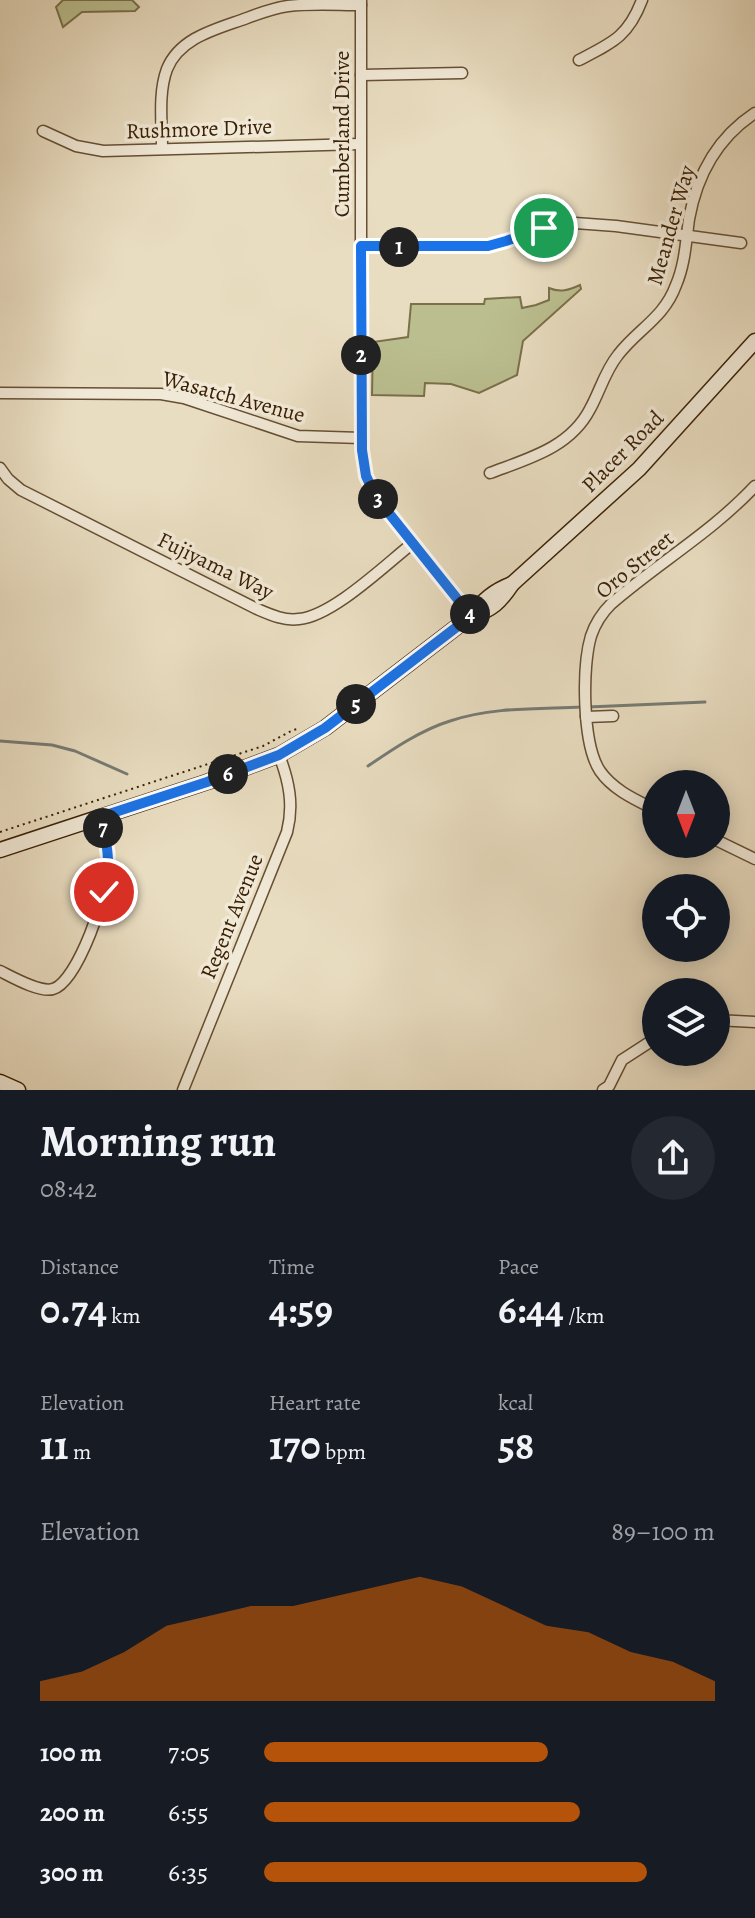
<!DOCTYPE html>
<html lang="en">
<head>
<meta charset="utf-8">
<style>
  :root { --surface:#171b24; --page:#242831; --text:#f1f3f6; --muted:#9ea1a6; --accent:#b45309 }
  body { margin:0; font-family:Alegreya,serif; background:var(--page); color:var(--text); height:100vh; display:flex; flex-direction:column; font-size:30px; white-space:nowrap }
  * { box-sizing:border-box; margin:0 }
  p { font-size:26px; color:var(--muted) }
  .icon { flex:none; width:44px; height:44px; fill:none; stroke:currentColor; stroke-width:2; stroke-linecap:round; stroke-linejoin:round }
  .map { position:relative; height:1090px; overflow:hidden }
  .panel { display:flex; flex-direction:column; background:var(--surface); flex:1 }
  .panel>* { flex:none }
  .needle { width:52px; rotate:180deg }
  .tools { position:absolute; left:642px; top:770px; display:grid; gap:16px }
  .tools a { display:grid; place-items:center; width:88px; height:88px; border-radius:50%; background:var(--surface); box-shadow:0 4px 20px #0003; font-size:40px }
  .pin { position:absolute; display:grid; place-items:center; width:68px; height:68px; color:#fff; margin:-34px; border:4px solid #fff; border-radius:50%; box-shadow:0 2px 8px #0007 }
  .km { position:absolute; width:40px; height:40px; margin:-20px; border-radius:50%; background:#222; color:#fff; font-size:22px; line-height:40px; text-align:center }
  .round { display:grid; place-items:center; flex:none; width:84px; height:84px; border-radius:42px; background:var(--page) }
  .head { display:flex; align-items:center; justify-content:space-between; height:136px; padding:0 40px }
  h1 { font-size:44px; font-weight:600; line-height:60px }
  .stats { display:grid; grid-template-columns:repeat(3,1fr); gap:12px; height:136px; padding:8px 40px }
  .stats div { display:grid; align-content:center }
  .stats b { font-size:40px; font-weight:600 }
  .stats small { font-size:22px; font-weight:400 }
  .stats p { font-size:22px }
  .chart { height:224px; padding:16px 40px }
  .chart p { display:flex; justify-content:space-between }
  .chart svg { width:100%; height:144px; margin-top:8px; fill:var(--accent); opacity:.7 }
  ul { padding:0 40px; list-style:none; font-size:26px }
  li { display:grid; grid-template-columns:128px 96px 1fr; align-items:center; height:60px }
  li i { height:20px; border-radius:10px; background:var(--accent) }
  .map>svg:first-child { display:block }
</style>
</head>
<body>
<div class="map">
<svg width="755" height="1090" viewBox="0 0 755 1090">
  <rect width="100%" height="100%" fill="#e9ddc1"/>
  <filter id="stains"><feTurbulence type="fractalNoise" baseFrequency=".0025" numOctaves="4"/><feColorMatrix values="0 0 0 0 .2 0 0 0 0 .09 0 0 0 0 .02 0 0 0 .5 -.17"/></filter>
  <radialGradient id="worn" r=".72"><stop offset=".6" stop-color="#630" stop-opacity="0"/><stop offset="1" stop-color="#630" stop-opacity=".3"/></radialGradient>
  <g fill="#bbbf90" stroke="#7a704a" stroke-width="2">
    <polygon points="63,0 132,0 139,7 135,11 82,12 63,27 56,7"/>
    <path d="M580,285L581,289L523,341L517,375L479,393L451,384L425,383L424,396L372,395L373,342L408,337L411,304H484L485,299L520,297L522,308L536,305L549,300V288C560,293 569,290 580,285Z"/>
  </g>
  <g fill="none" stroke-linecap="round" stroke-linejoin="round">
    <g stroke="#767b74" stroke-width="3">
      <polyline points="588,707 705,702"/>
      <polyline points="0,741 52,745 75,751 127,774"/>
      <path d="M368,766C393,749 421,730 450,721C491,707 538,709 581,707"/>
    </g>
    <g stroke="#664f33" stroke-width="13">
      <g id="street">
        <path d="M361,0V438C362,460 365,478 376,497L471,616"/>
        <path d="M579,60C612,43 628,37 642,0"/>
        <polyline points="361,75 462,73"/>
        <polyline points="43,131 76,146 103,151 360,144"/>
        <path d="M162,148C162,123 158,93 167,69C180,37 217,29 247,18C260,13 274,8 288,6C312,3 337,5 361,5"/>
        <polyline points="361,246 488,246 506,241 549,227 575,223 616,226 741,243"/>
        <polyline points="0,393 161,394 184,398 298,436 361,438"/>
        <path d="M0,468L8,479L21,490L257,609C271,615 284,621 299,619C333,616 386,564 413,543"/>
        <path d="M490,473C527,459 570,448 590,409C600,391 605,371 618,355C638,329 664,318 676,285C685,264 686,241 689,219C697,175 717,138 755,113"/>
        <polyline points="586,717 613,716"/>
        <path d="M656,810C636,800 613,790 600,771C582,744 582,666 591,636C595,624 602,613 611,604C658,563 712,532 755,486"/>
        <polyline points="716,840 755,859"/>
        <path d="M0,971C12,977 40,993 53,989C78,982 108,891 109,866C109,849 104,833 100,817"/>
        <polyline points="716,1020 755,1022"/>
        <path d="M183,1090L287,832C294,805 289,781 279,755"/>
        <polyline points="603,1090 609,1086 622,1060 656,1038"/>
      </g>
    </g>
    <g stroke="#3a2004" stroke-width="17">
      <g id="secondary">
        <path d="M471,616C492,610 500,602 512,584L639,469L755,341"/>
        <path d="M0,850L207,782L279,755L325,728L471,616C483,600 494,591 512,584"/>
        <polyline points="0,1082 18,1090"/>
      </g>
    </g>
    <polyline stroke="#3a2004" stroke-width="2" stroke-dasharray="2 4" stroke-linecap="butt" points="0,832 263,746 293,730 298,729"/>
    <use href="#street" stroke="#f1e9d7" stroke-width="10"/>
    <use href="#secondary" stroke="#f1e9d7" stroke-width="14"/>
  </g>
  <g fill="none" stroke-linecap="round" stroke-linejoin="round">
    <g stroke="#fff" stroke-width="16">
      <path id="route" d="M104,892C111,861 108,847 100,817L207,782L279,755L325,728L471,616L376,497L366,476L362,450L361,246H488L506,241L544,228"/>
    </g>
    <use href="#route" stroke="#1a73e8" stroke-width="10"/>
  </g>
  <g text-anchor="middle" stroke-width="7" stroke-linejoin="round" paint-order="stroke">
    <g font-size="22" fill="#3a2004" stroke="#f1e9d7">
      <text transform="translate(199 128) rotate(-2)" y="8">Rushmore Drive</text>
      <text transform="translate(341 134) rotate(-90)" y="8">Cumberland Drive</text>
      <text transform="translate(670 225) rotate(-74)" y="8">Meander Way</text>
      <text transform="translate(234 396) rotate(15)" y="8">Wasatch Avenue</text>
      <text transform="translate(622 451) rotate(-45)" y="8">Placer Road</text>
      <text transform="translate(634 564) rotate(-39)" y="8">Oro Street</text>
      <text transform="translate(216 565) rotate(26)" y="8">Fujiyama Way</text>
      <text transform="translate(231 916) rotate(-68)" y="8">Regent Avenue</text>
    </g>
  </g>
  <rect width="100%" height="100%" filter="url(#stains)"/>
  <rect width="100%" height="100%" fill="url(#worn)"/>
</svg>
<div class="tools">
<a><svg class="needle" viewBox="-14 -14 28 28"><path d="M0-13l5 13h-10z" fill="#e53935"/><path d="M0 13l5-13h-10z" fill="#9ea1a6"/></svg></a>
<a><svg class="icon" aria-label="locate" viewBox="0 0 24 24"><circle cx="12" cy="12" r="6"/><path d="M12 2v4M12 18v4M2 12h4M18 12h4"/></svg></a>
<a><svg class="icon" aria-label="layers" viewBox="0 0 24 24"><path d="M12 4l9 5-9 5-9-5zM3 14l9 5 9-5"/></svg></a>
</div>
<div class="pin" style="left:544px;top:228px;background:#1e9e55"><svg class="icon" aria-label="arrive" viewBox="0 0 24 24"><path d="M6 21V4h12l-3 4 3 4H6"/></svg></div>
<div class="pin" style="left:104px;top:892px;background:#d93025"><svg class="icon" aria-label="check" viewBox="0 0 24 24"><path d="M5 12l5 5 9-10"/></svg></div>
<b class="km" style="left:399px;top:247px">1</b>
<b class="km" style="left:361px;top:355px">2</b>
<b class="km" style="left:378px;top:499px">3</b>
<b class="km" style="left:470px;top:614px">4</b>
<b class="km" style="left:356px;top:704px">5</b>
<b class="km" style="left:228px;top:774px">6</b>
<b class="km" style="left:103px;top:828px">7</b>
</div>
<section class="panel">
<div class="head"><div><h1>Morning run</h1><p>08:42</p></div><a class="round"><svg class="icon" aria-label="share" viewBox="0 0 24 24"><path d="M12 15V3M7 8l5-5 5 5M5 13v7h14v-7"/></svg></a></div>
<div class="stats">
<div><p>Distance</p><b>0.74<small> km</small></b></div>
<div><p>Time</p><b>4:59</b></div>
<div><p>Pace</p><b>6:44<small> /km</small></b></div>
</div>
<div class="stats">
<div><p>Elevation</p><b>11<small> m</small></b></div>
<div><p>Heart rate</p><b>170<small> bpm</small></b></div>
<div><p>kcal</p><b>58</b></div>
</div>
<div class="chart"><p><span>Elevation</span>89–100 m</p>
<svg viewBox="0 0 160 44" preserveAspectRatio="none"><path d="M0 44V38L10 35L20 29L30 21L40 18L50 15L60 15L70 12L80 9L90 6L100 9L110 15L120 21L130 23L140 29L150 32L160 38V44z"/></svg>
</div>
<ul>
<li><b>100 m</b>7:05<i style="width:63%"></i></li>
<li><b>200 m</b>6:55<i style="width:70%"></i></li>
<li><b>300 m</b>6:35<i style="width:85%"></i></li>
</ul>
</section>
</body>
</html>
